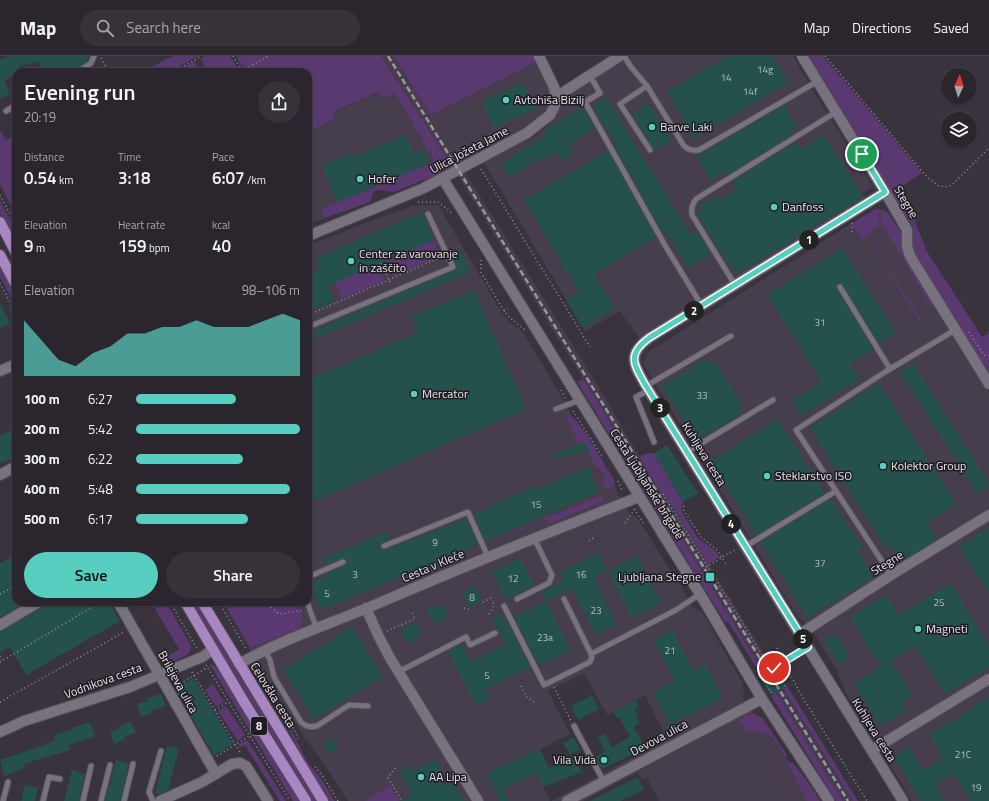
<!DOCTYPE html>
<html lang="en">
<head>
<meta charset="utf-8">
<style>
  :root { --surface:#2b262e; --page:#37323a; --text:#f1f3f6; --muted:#a6a5aa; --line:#47434a; --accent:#58cec0 }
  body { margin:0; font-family:"Titillium Web",sans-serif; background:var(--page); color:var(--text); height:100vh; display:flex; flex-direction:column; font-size:15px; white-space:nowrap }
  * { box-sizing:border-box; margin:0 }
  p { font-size:13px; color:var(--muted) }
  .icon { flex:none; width:22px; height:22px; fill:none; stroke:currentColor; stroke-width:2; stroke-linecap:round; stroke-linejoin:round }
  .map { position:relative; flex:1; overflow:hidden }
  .drawer { position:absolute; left:12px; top:12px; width:300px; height:538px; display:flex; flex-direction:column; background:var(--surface); border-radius:12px; box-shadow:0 1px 3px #0004,0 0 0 1px var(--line) }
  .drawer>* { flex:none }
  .needle { width:26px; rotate:4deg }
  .buttons { position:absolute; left:941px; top:12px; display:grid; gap:8px }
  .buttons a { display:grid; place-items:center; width:36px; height:36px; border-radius:50%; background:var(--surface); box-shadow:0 1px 3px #0004,0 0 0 1px var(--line); font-size:20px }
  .pin { position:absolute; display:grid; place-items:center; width:34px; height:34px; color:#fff; margin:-17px; border:2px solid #fff; border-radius:50%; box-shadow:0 1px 4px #0007 }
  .km { position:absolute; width:20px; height:20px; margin:-10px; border-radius:50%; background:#222; color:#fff; font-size:11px; line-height:20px; text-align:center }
  .round { display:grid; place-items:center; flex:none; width:42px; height:42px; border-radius:21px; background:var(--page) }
  .summary { display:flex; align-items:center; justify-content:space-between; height:68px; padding:0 12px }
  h1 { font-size:22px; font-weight:600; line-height:30px }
  .stats { display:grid; grid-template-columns:repeat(3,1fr); gap:6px; height:68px; padding:4px 12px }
  .stats div { display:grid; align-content:center }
  .stats b { font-size:17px; font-weight:600 }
  .stats small { font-size:11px; font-weight:400 }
  .stats p { font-size:11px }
  .chart { height:112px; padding:8px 12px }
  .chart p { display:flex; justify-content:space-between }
  .chart svg { width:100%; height:72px; margin-top:4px; fill:var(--accent); opacity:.7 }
  .cta { display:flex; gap:8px; margin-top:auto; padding:8px 12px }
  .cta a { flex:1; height:46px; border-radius:24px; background:var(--accent); color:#111; font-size:16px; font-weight:600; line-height:46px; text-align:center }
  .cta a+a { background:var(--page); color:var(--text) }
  ul { padding:0 12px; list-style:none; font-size:13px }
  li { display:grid; grid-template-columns:64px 48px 1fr; align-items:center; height:30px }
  li i { height:10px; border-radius:5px; background:var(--accent) }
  header { display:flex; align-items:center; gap:24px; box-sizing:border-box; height:56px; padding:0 20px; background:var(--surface); border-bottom:1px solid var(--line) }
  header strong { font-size:19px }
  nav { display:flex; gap:22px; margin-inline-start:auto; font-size:14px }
  .search { width:280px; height:36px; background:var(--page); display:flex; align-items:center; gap:10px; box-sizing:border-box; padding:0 14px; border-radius:22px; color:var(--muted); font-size:15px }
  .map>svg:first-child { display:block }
</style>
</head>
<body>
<header>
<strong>Map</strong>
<div class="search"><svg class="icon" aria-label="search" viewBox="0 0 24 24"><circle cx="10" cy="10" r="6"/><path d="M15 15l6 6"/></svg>Search here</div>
<nav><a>Map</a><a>Directions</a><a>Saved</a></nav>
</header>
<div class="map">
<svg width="989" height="745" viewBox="0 0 989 745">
  <rect width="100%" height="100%" fill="#39333e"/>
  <g fill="#463d4d">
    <polygon points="381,0 394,0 431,59 537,6 548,27 551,39 550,46 541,61 531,69 460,107 453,112"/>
    <polygon points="631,0 793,0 814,36 873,131 863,137 867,143 639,282 620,255 585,275 484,106 532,82 549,69 565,45 574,35"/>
    <polygon points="380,36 394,37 412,66 418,79 420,78 427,96 429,95 433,105 322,153 325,162 308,168 308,76 335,63 332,57"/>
    <polygon points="465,116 592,320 662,439 665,437 770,607 775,609 787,630 783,633 853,745 843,745 458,120"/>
    <polygon points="438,149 502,257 509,266 523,276 560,338 572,360 577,365 615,426 617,436 630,458 636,461 639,465 685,537 693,552 698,553 702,556 742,626 744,635 743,641 754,658 761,661 764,664 787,699 785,701 790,707 792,706 810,729 820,745 659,745 647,722 642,724 638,716 583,745 551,745 667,683 645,639 607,659 584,617 548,635 570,678 540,693 549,712 537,717 550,745 348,745 326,711 303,679 261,613 223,546 308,546 308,190 367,166 412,150"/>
    <polygon points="875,153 882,153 888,156 903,180 902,191 904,197 989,337 989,745 912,745 887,704 885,698 873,677 868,673 846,638 836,613 816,580 805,566 798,561 643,308 648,296"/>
  </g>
  <g fill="#5a3971">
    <polygon points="173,0 197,0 171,16 141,16"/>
    <polygon points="205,0 230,0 240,16 177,16 194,5 199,13 205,10 200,2"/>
    <polygon points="236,0 381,0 453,112 425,126 423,124 394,136 379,134 373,136 370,146 325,162 321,153 433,105 429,95 427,96 420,78 418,79 412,66 394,37 382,43 379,36 333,56 335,63 308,76 308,16 245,16"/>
    <polygon points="394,0 533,0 537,6 431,59"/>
    <polygon points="809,0 823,0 922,117 902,130 926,194 982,281 989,276 989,319 912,195 913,174 910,166"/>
    <polygon points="0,74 6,84 16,79 16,159 0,128"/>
    <polygon points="0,145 16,175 16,187 0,157"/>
    <polygon points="875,153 879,153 879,170 867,178 867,181 862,184 852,169 808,195"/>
    <polygon points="881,153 890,160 903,180 903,195 935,250 931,250 884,171 881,170"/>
    <polygon points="434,184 439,196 436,202 393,221 386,204"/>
    <polygon points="872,186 921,264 919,265 872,188"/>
    <polygon points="377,209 384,225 342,243 334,227"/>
    <polygon points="0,210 16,240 16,251 0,221"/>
    <polygon points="583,323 843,745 836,745 771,640 775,637 765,620 755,610 728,565 725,566 577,326"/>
    <path d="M570,360C580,363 608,414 615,426L613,427L615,430L606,434L602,425L606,423L603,416L599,418L598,416L601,415L599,411L596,412L584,386L579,388L566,361Z"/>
    <polygon points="649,397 654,397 683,446 681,454 697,481 715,495 720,501 708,508 665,438 662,439 639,400"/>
    <polygon points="602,439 603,445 549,468 547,463 501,482 500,481"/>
    <path d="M151,546H166L191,590L189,597C180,605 162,611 154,599L165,602L179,593Z"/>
    <polygon points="190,546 196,546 236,614 318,745 312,745"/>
    <path d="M223,546H297C301,556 307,564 298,573L251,592Z"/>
    <polygon points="211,608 219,613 300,745 293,745 210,609"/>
    <polygon points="213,628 224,646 216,651 205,634"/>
    <polygon points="787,630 858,745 853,745 783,632"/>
    <polygon points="226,650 245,679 238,685 218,655"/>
    <polygon points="277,651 294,679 306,704 320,721 335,745 329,745 300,698 290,676 276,653"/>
    <polygon points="754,658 761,661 764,664 787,699 785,701 790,707 792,706 810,729 820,745 807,745 778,688 767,677 746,675 744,669 740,669 739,663 747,659"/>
    <polygon points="246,684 248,685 286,745 280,745 245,689 240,691 238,689"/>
    <polygon points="390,730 399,745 367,745 366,744"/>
  </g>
  <g fill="#24514c">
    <polygon points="10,0 90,0 88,4 73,16 43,16 39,5 18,11 20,16 16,16 16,19 4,24 10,39 0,42 0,4"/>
    <polygon points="727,0 773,0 789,26 695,82 667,36"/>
    <polygon points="523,27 536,53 494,72 482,46"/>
    <polygon points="606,41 691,179 697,176 711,198 688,212 666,176 663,177 615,91 617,90 592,50"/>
    <polygon points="648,47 671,85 655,95 632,57"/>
    <polygon points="784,49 798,71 790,75 792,79 728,119 726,115 711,124 696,101"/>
    <polygon points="581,51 583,55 585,54 595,72 569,89 574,97 561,105 556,96 542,105 540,102 510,121 501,107 547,79 544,75"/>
    <polygon points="405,79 414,98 424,94 430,107 337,147 322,110 351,97 353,101"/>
    <polygon points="824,79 863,141 736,219 719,193 718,194 697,156 703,153 700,149 716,140 718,144 737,133 732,125 796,86 801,93"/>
    <polygon points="608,95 656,181 594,218 615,252 583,272 566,244 579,236 524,144"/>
    <polygon points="422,156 434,184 328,230 335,245 308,256 308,218 321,212 316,202"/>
    <polygon points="842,192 896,277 879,288 843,229 840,227 838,228 837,233 873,293 849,308 859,323 801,360 792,345 822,326 767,239"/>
    <polygon points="462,196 470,216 314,283 311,276 457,213 452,200"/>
    <polygon points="474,234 526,353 308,448 308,324 417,277 411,261"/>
    <polygon points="0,247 10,267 0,272"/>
    <polygon points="707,302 711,308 715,306 742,348 738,351 742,357 697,385 662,330"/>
    <polygon points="913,307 989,427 989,429 977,437 900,316"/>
    <polygon points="879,327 956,448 927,467 937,483 901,506 891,490 886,493 810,372"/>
    <polygon points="778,363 825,437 757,479 710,405"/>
    <polygon points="16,373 16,389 10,391 15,402 0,407 0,379"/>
    <polygon points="584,386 589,394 554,404 552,400"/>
    <polygon points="667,389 698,437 683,446 654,397"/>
    <polygon points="589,411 598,437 485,485 474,459 490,452 489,450 520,437 535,431 536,433"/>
    <polygon points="831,443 862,491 857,494 874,521 808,562 760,486"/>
    <polygon points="466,462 478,488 321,554 310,526 330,518 329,516 345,509 347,506 343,502 326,509 323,502 387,476 390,483 382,486 380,490 382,493 386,494"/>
    <polygon points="989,472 989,538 959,491"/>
    <polygon points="599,497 607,514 593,521 617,569 596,579 572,532 547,545 542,535 563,525 559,517"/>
    <polygon points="16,498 16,546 26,546 0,561 0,507"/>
    <polygon points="637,500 661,547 632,562 608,515"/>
    <polygon points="520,502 534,529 506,543 492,516"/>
    <polygon points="951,527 989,590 989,611 945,638 915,590 891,605 912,640 902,646 907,654 880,670 854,628 881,611 850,561 886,539 898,559"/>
    <polygon points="475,530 482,546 469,552 462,536"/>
    <polygon points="546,545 571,594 540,609 539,606 537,607 514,561"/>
    <polygon points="45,546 109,546 120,565 26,619 10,591 0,597 0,575 42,552"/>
    <polygon points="436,549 437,552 444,549 449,561 437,566 435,563 432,565 427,553"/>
    <polygon points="501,557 505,566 507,565 530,611 485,634 489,643 476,650 448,595 461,588 471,606 506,588 492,562"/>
    <polygon points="416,567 422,580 407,587 401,573"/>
    <polygon points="352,571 383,620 314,663 283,614"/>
    <polygon points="672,574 694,615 706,608 723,642 670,669 653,637 675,625 653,584"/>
    <polygon points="835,578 850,601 839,608 824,585"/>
    <polygon points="779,617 787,630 771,639 763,627"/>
    <polygon points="194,622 233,688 214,699 175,633"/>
    <polygon points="161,638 166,650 151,655 152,657 141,661 137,648 148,645 147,642"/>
    <polygon points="592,639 599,653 578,664 571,650"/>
    <polygon points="989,641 989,745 971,745 954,717 935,729 945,745 921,745 893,700 909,691 923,714 943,702 929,679 972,653 971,652"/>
    <polygon points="636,644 639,650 635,653 638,659 636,660 640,667 634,671 645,692 602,713 595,701 605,696 598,681 605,678 612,691 630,681 619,661 617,663 613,656"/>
    <polygon points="131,665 136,677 124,681 125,684 114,688 110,675 121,671 120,669"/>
    <polygon points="90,666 95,680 69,689 70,694 24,708 25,712 4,720 0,704 55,685 54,679 72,674 71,672"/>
    <polygon points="574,681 580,694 570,699 563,687"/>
    <polygon points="331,682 339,693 331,698 323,688"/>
    <polygon points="167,690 179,693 168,734 160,738 155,737"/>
    <polygon points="540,693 549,712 574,700 582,716 543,731 537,717 502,733 509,745 500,745 487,717"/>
    <polygon points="436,702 442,713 436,716 446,731 453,726 465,745 401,745 413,738 399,716 411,709 415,715"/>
    <polygon points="116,704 129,708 120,745 105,745"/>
    <polygon points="72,714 85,718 79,745 64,745"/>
    <polygon points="638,721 644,734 620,745 590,745"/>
    <polygon points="25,729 38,732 35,745 21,745"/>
  </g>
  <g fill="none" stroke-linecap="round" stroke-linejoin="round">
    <g stroke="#544f58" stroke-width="7">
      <g id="lane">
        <polyline points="624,0 631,11 647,30"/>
        <polyline points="78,16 91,7 94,0"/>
        <polyline points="589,18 600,37 585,46 666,191 702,250"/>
        <polyline points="6,55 16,49"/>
        <path d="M650,94L620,48L647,30L684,90C689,94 692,95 699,94L818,25"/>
        <path d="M735,229L692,159C691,152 692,148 696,143L836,56"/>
        <polyline points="840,231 890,313"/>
        <polyline points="308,271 453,211 428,158"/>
        <polyline points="646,330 731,280"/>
        <polyline points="649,334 636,341 654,386"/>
        <polyline points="556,353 580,344"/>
        <polyline points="687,396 773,344"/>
        <polyline points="384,490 468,456 488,501"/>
        <polyline points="746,490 836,435"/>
        <polyline points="891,519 796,374 885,316 955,274"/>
        <polyline points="308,521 343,506"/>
        <polyline points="517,543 549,527 552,519 534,482"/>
        <polyline points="564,543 591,598 676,554 700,538"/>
        <polyline points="307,546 316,571"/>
        <polyline points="504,550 544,629 590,606 592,601 591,598"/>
        <path d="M265,595L270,604L274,621L301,666C306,671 310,671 317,670L349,649L368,650"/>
        <polyline points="398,616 466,581 470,589 495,577"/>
        <polyline points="574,670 604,726"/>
        <polyline points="3,745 8,726"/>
        <polyline points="43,745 49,721 60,723"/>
        <polyline points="83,745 91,710"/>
        <polyline points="101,745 110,709"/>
        <polyline points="124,745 133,708"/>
        <polyline points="153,745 149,736 161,695"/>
      </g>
    </g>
    <g stroke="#544f58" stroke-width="12">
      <g id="street">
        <polyline points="539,0 554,31 556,41"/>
        <polyline points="885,136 907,174 907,190 910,200 989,328"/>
        <polyline points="0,315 16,308"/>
        <polyline points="0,419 16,410"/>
        <polyline points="118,546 216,718"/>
        <polyline points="366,552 378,579 390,602 478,745"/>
        <polyline points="0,569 39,546"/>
        <polyline points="800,578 891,519 989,459"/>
        <path d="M239,608C281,584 327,569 372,550C460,512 549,476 639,441"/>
        <polyline points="0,676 24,665 130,631 202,601 212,594"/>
        <polyline points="872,694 989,623"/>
        <polyline points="160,745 202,726 232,708 240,707 246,710 268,745"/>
        <polyline points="567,745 762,643"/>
      </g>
    </g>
    <g stroke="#544f58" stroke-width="12">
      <g id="secondary">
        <path d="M802,0L885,136L649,282C626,299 634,309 646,330L903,745"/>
        <polyline points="443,123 700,538 762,643 829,745"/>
        <polyline points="308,180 424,132 527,77 550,59 555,49 556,41 620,0"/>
      </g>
    </g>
    <g stroke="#544f58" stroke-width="12">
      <g id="primary">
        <polyline points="0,166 16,197"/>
        <polyline points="0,199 16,229"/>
        <polyline points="185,546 244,646 306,745"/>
        <polyline points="202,546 323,745"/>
      </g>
    </g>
    <g stroke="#938e97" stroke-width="1.5" stroke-dasharray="1 3" stroke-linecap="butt">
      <polyline points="233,0 243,16"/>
      <polyline points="825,0 927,121 939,130 947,131 953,128 989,92"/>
      <polyline points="101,2 109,16"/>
      <polyline points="242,15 268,0"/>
      <polyline points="174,16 201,0"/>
      <polyline points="481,113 590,291"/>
      <polyline points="0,139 16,170"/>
      <polyline points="418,146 438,146 452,157"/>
      <polyline points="852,176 852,167"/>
      <polyline points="481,204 481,216 501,250 508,260 525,274"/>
      <polyline points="381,207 391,229"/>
      <polyline points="0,227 16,258"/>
      <polyline points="504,255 508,253"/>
      <polyline points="308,259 437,203 439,199"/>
      <polyline points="969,276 984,299 989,300"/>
      <polyline points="561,334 566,343"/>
      <polyline points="573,355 603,402"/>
      <polyline points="618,425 623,436"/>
      <polyline points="663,438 768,609 772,610 774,612"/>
      <polyline points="684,450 683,453 701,481 718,495 726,508"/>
      <polyline points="634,453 645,469"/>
      <polyline points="625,467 634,454"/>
      <polyline points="589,485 595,481"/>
      <polyline points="706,511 736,493"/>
      <polyline points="0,538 16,529"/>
      <polyline points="170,546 197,593"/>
      <polyline points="219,546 246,593"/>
      <polyline points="265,546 279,558 304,554"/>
      <polyline points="483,546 491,542"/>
      <polyline points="464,552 470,554"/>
      <polyline points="489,558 494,550 493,546"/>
      <polyline points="387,575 415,563 412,555"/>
      <polyline points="777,592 800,637 867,745"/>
      <polyline points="0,600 2,604"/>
      <polyline points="0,606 99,547 98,546"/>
      <polyline points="206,609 290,745"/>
      <polyline points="255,610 296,677 299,686"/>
      <polyline points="192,616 241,698"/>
      <polyline points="762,623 772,637"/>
      <polyline points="177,630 208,611"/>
      <polyline points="521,630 527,641 534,646"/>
      <polyline points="785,630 774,612 800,596"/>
      <polyline points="554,631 571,665"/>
      <polyline points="0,646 124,576"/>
      <polyline points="215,654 228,646"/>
      <polyline points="217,700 249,680"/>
      <polyline points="315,711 322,719 338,745"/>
      <polyline points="395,712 388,722 402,745"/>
    </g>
    <use href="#lane" stroke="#78727e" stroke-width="5"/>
    <use href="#street" stroke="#78727e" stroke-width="10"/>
    <use href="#secondary" stroke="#78727e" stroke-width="10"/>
    <use href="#primary" stroke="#a886c1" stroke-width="10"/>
    <polyline stroke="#9a959e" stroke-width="2.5" stroke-dasharray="6 3" stroke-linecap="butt" points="388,0 848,745"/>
  </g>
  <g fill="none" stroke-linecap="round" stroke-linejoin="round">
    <g stroke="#fff" stroke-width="8">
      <path id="route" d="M774,612L808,591L646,330C634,309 626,299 649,282L885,136L862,98"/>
    </g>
    <use href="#route" stroke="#58cec0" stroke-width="5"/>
  </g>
  <g fill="#58cec0" stroke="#1f1c21" stroke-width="1.5">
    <circle cx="506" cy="44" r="4"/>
    <circle cx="652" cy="71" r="4"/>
    <circle cx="360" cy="123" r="4"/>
    <circle cx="774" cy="151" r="4"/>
    <circle cx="351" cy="205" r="4"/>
    <circle cx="414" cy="338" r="4"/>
    <circle cx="883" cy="410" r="4"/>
    <circle cx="767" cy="420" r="4"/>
    <rect x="705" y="516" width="10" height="10" rx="2"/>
    <circle cx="918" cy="573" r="4"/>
    <circle cx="604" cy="704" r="4"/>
    <circle cx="421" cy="721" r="4"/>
  </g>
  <g text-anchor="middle" stroke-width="3" stroke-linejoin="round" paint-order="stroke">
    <g font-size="10" fill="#b7bfc3">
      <text x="765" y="17">14g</text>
      <text x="726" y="25">14</text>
      <text x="750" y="39">14f</text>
      <text x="820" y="270">31</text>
      <text x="702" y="343">33</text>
      <text x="536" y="452">15</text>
      <text x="435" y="490">9</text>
      <text x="820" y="511">37</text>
      <text x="355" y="522">3</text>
      <text x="581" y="522">16</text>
      <text x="513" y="526">12</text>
      <text x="327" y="541">5</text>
      <text x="472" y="545">8</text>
      <text x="939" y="550">25</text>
      <text x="596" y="558">23</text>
      <text x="545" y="585">23a</text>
      <text x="670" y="598">21</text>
      <text x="487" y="623">5</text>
      <text x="963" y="702">21C</text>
      <text x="976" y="735">19</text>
    </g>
    <rect fill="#1f1c21" stroke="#aca8ae" stroke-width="1" x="251" y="661" width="16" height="18" rx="3"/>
    <g font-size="11" font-weight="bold" fill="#e8e4eb">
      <text x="259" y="674">8</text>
    </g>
    <g font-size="12" fill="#e8e4eb" stroke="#1f1c21" text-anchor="start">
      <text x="514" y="48">Avtohiša Bizilj</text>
      <text x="660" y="75">Barve Laki</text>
      <text x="368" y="127">Hofer</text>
      <text x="782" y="155">Danfoss</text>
      <text x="359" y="202">Center za varovanje<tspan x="359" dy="14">in zaščito</tspan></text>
      <text x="422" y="342">Mercator</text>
      <text x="891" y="414">Kolektor Group</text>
      <text x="775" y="424">Steklarstvo ISO</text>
      <text x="701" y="525" text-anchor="end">Ljubljana Stegne</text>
      <text x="926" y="577">Magneti</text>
      <text x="596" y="708" text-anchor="end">Vila Vida</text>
      <text x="429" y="725">AA Lipa</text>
    </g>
    <g font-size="12" fill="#e8e4eb" stroke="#1f1c21">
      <text transform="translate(469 94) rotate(-28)" y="4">Ulica Jožeta Jame</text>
      <text transform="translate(906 146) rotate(59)" y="4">Stegne</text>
      <text transform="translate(704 398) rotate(58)" y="4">Kuhljeva cesta</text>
      <text transform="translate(647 428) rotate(58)" y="4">Cesta Ljubljanske brigade</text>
      <text transform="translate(887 507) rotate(-32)" y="4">Stegne</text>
      <text transform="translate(433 510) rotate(-23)" y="4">Cesta v Kleče</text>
      <text transform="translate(103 625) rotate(-20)" y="4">Vodnikova cesta</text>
      <text transform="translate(178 626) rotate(61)" y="4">Brilejeva ulica</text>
      <text transform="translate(273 639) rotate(58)" y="4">Celovška cesta</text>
      <text transform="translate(874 674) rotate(58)" y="4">Kuhljeva cesta</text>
      <text transform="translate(659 682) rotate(-28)" y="4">Devova ulica</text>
    </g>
  </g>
</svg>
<div class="buttons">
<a><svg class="needle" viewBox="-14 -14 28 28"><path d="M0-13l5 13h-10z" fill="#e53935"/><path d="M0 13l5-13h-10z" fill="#a6a5aa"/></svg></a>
<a><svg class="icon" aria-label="layers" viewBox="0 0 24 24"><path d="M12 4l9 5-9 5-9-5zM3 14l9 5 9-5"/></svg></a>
</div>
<div class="pin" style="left:862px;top:98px;background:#1e9e55"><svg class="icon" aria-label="arrive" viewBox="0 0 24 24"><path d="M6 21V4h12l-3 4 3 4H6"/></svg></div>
<div class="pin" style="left:774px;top:612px;background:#d93025"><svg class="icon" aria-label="check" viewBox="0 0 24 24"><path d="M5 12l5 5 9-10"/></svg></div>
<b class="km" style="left:809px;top:184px">1</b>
<b class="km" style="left:694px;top:255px">2</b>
<b class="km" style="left:660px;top:352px">3</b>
<b class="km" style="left:731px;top:468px">4</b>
<b class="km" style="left:803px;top:583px">5</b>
<section class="drawer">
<div class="summary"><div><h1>Evening run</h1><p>20:19</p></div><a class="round"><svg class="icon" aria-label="share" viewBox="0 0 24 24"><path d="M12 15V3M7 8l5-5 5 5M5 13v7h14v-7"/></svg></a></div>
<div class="stats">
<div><p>Distance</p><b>0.54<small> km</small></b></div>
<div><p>Time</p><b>3:18</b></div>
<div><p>Pace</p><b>6:07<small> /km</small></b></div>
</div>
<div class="stats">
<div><p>Elevation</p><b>9<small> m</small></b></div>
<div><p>Heart rate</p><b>159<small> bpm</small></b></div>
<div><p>kcal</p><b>40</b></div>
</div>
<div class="chart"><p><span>Elevation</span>98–106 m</p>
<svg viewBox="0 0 160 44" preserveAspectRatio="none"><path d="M0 44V10L10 22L20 34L30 38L40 30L50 26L60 18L70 18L80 14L90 14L100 10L110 14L120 14L130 14L140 10L150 6L160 10V44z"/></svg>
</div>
<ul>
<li><b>100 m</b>6:27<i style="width:61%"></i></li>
<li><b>200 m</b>5:42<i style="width:100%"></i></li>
<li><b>300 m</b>6:22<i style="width:65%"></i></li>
<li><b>400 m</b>5:48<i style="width:94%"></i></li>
<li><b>500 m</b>6:17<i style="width:68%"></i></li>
</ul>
<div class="cta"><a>Save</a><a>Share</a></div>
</section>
</div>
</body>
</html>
